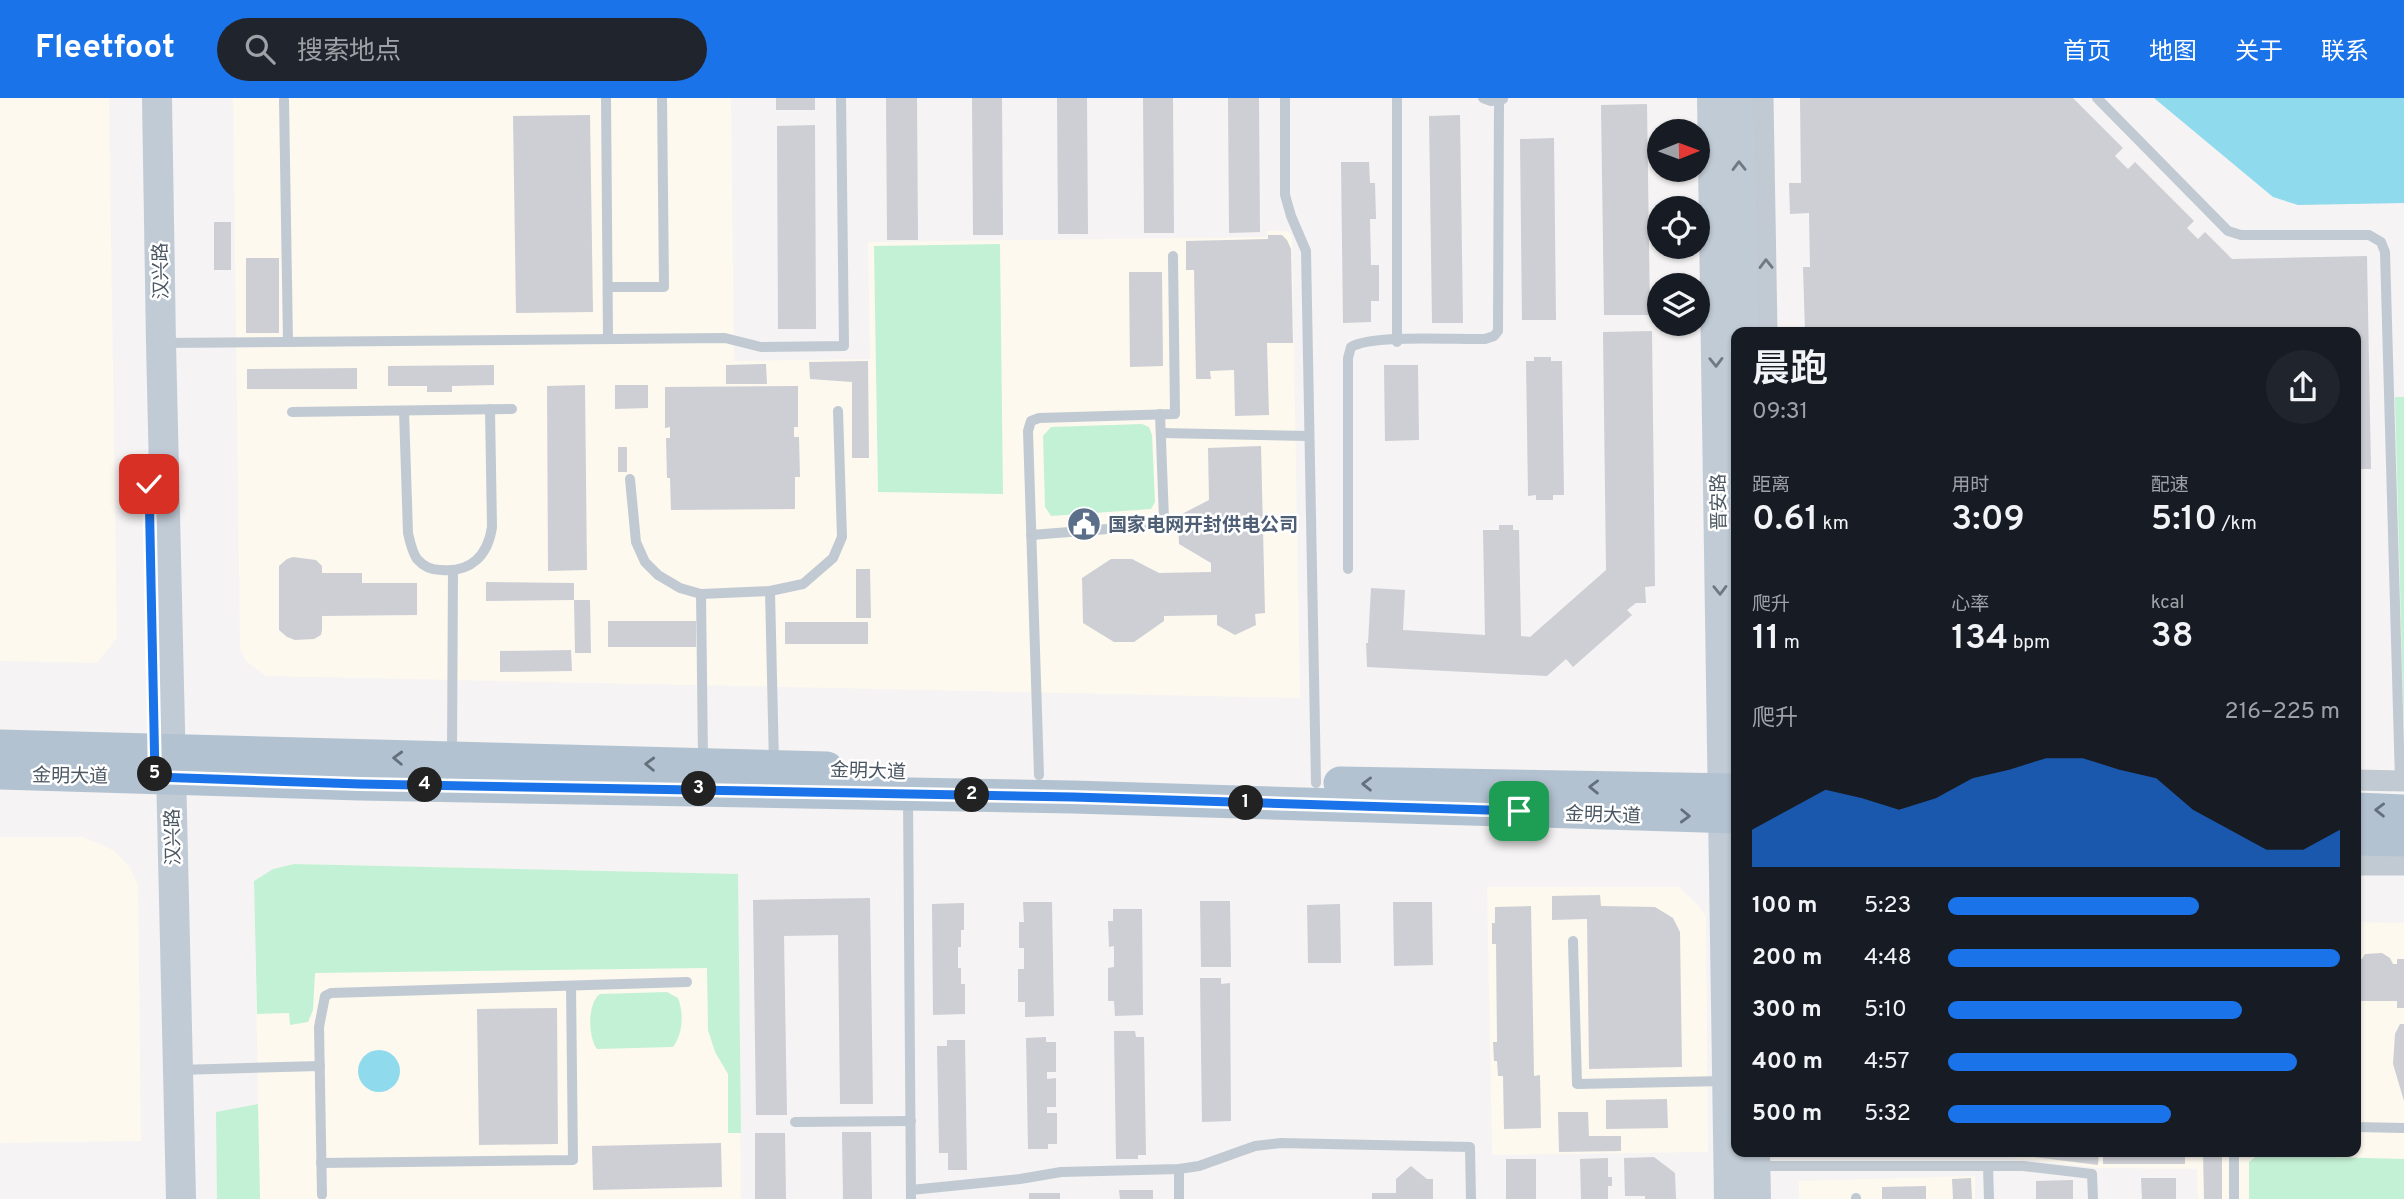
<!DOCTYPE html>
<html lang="zh">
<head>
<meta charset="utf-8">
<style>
  :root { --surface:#171b24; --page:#20242c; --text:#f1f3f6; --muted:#9ea1a6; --accent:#1a73e8 }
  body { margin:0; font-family:Overpass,"Noto Sans SC",sans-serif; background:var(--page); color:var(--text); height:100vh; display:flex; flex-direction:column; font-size:26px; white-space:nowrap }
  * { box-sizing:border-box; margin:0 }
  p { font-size:23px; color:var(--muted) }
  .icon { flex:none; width:38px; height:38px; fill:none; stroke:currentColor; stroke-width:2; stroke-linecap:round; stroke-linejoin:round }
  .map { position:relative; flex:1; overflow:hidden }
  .panel { position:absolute; left:1731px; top:229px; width:630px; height:830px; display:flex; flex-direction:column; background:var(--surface); border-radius:14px; box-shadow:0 2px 5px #0004 }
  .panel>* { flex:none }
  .needle { width:46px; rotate:89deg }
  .buttons { position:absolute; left:1647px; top:21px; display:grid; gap:14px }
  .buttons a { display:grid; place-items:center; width:63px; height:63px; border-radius:50%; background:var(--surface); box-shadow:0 2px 5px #0004; font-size:35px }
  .pin { position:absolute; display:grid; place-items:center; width:60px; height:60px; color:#fff; margin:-30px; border-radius:14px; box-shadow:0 4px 10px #0006 }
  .km { position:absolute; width:35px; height:35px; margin:-18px; border-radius:50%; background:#222; color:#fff; font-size:19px; line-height:35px; text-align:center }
  .round { display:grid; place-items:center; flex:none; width:74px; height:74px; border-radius:37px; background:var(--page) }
  .headline { display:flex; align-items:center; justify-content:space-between; height:119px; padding:0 21px }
  h1 { font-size:38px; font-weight:600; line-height:52px }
  .metrics { display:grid; grid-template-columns:repeat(3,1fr); gap:10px; height:119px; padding:7px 21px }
  .metrics div { display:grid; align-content:center }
  .metrics b { font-size:35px; font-weight:600 }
  .metrics small { font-size:19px; font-weight:400 }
  .metrics p { font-size:19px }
  .chart { height:196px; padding:14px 21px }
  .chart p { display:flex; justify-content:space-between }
  .chart svg { width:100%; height:126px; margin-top:7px; fill:var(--accent); opacity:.7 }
  ul { padding:0 21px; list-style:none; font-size:23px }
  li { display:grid; grid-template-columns:112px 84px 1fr; align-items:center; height:52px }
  li i { height:18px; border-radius:9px; background:var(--accent) }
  header { display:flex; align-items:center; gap:42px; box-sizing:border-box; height:98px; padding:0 35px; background:var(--accent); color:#fff }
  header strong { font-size:33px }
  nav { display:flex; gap:38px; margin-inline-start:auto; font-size:24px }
  .search { width:490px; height:63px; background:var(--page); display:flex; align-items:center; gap:18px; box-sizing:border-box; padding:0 24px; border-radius:38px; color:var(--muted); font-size:26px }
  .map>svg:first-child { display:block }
</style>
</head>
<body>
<header>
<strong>Fleetfoot</strong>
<div class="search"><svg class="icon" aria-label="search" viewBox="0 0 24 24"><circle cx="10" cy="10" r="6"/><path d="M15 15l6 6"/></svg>搜索地点</div>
<nav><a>首页</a><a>地图</a><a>关于</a><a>联系</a></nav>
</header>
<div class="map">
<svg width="2404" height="1101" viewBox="0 0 2404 1101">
  <rect width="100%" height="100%" fill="#f5f3f3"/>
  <g fill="#fdf9ef">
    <polygon points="0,0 109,0 117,540 97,565 0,563"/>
    <polygon points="233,0 731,0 734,263 870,261 868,144 1267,139 1267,133 1286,133 1292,137 1300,600 266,578 246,563 240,551"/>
    <polygon points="0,739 83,739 113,752 129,768 138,787 141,1043 0,1045"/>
    <polygon points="294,766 738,776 741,1101 260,1101 254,783 273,771"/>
    <polygon points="1487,789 1679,789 1700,809 1706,819 1708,1054 1492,1057"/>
    <polygon points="2356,824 2404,825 2404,1101 2198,1101 2197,1071 2098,1070 1961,1054 2356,1054"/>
    <polygon points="1975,1078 1975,1101 1799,1101 1799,1083"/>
  </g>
  <g fill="#c3f1d5">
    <polygon points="1000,146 1003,396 878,394 874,148"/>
    <polygon points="2395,299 2404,299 2404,636"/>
    <polygon points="1142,326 1149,329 1152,337 1155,404 1151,411 1051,418 1045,409 1043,338 1051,329"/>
    <polygon points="294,766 738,776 741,1035 728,1035 728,976 715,954 708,932 707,870 315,875 313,912 308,924 290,927 289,915 257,916 254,783 273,771"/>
    <path d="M667,894L678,900C684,916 683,935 673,949L597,951C588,939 587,905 600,896Z"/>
    <polygon points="258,1006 260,1101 217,1101 216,1014"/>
    <polygon points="2258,1057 2404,1061 2404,1101 2249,1101 2249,1064"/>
  </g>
  <g fill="#90daee">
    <polygon points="2154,0 2404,0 2404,105 2298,107 2273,99"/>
    <circle cx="379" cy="973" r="21"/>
  </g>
  <g fill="#cdcfd5">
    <rect x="776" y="0" width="39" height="12"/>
    <polygon points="886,0 917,0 918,142 887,142"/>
    <polygon points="972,0 1002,0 1003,137 973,137"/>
    <polygon points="1057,0 1087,0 1088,136 1058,136"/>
    <polygon points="1143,0 1173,0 1174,135 1144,135"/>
    <polygon points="1228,0 1259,0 1260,134 1229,135"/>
    <polygon points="1800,0 2073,0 2123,50 2115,58 2128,71 2135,64 2194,123 2187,130 2198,141 2205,134 2232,161 2367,158 2371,371 2356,371 2356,234 1805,234 1803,169 1810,169 1809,115 1790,116 1789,85 1801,85"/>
    <polygon points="1647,6 1650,217 1604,217 1601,7"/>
    <polygon points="590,17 593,214 516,215 513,18"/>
    <polygon points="1460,17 1463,225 1432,225 1429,18"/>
    <polygon points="815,27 816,231 778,231 777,28"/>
    <polygon points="1554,40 1556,222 1522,222 1520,41"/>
    <polygon points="1341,64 1369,64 1370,85 1375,85 1376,121 1370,121 1371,167 1379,167 1379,203 1371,203 1371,224 1343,225"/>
    <rect x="214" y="124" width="17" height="48"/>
    <polygon points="1268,137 1282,137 1287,142 1291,151 1293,245 1267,245 1269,317 1235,318 1234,272 1210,273 1211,281 1196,281 1194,172 1186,172 1186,143 1268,141"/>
    <rect x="246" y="160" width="33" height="75"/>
    <polygon points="1129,174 1162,174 1163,268 1130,269"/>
    <polygon points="1652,233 1655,488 1645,489 1646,505 1636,505 1627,512 1632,517 1573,569 1566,561 1547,578 1367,569 1366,545 1368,545 1371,490 1405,492 1403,532 1485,537 1483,432 1499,432 1499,427 1513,427 1513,432 1519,432 1521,538 1530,539 1606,472 1603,234"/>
    <polygon points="1534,259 1551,259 1551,263 1562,263 1564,397 1553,397 1553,402 1536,402 1536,397 1528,398 1526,263 1534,263"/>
    <polygon points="868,263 869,360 852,360 852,284 810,281 809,264"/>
    <polygon points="766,266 767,286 726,286 726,267"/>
    <polygon points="494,267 494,287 452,288 452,294 427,294 427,288 388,288 388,268"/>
    <polygon points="1384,267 1418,267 1419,342 1385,343"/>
    <polygon points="357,270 357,291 247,291 247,271"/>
    <polygon points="585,287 587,472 548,473 547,288"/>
    <polygon points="615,287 648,287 648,310 615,311"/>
    <polygon points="798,288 798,329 794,329 794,339 799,339 800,379 795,379 795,411 671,412 670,380 667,380 666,340 670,340 670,329 665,330 665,289"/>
    <polygon points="1261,348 1265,515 1255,516 1256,527 1235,537 1217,527 1217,517 1164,518 1164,523 1134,544 1114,544 1083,525 1082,480 1111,461 1132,461 1159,475 1211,474 1211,465 1179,446 1178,418 1209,402 1208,350"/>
    <rect x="618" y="349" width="9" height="25"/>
    <polygon points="293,459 316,462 322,468 322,475 362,475 362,485 417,485 417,517 322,518 322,532 321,537 314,541 295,542 287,539 279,532 279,468 287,461"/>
    <polygon points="856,471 870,471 871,520 856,520"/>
    <polygon points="486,484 574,485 574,502 590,502 591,555 575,555 574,502 486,503"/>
    <rect x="608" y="523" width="88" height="26"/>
    <rect x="785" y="524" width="83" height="22"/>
    <polygon points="571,552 572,573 500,574 500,553"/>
    <polygon points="1600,797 1601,808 1655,809 1673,820 1680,834 1682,969 1589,971 1587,821 1552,822 1552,798"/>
    <polygon points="870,800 873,1006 840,1006 838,837 784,838 787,1017 756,1017 753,802"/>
    <polygon points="1200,803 1230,803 1231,869 1201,869"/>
    <polygon points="1023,804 1052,804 1054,918 1025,919 1025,904 1018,904 1018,871 1024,871 1024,850 1019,850 1019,824 1024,824"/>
    <polygon points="1393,804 1432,804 1433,867 1394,868"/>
    <polygon points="964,805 964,832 961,832 961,849 958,849 958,870 961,870 961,886 965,886 965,916 933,917 932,806"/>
    <polygon points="1340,806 1341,865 1308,865 1307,807"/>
    <polygon points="1531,808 1534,978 1540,977 1541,1030 1504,1031 1503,978 1498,978 1497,963 1494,963 1493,944 1497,944 1496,846 1492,846 1492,825 1495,825 1495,809"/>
    <polygon points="1113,811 1142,811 1143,917 1115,918 1114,903 1108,903 1108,870 1114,869 1114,848 1109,849 1108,823 1113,823"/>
    <polygon points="2382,855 2390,860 2393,866 2397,866 2397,861 2404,861 2404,910 2397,910 2397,903 2356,903 2356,861 2362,861 2365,856"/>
    <polygon points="1200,880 1221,880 1221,886 1230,885 1231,1023 1202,1024"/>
    <polygon points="557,910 558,1046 479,1047 477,911"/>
    <polygon points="2400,926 2404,926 2404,1003 2393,966 2395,936"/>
    <polygon points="1114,933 1135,933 1136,939 1144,939 1146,1057 1138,1057 1138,1061 1116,1061"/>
    <polygon points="1046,939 1046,944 1056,944 1056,974 1047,974 1047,981 1056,980 1056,1009 1047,1009 1047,1015 1057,1015 1057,1046 1048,1046 1048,1051 1028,1051 1026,940"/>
    <polygon points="947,942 965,942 967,1072 948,1072 948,1055 939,1055 937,948 947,948"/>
    <polygon points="1667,1001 1668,1030 1606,1031 1606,1002"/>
    <polygon points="1558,1014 1588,1014 1589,1038 1621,1038 1621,1053 1559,1054"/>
    <polygon points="842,1034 871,1034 872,1101 843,1101"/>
    <polygon points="755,1035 785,1035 786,1101 755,1101"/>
    <polygon points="721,1045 722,1089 593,1092 592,1048"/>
    <polygon points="2002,1054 2099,1054 2098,1067 2001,1055"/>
    <rect x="2103" y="1054" width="82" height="12"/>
    <polygon points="2203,1054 2222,1054 2222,1101 2204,1101"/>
    <polygon points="1654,1059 1675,1075 1676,1101 1645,1101 1645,1098 1625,1098 1624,1060"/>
    <polygon points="1608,1060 1608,1079 1612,1079 1612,1088 1608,1088 1608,1101 1581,1101 1580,1061"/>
    <rect x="1506" y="1061" width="30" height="40"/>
    <polygon points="1411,1068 1427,1081 1433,1081 1433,1101 1372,1101 1372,1095 1396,1095 1396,1081"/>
    <polygon points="1971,1080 1972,1101 1953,1101 1952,1081"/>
    <polygon points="2141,1080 2176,1080 2176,1101 2142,1101"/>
    <polygon points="2073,1082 2073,1101 2036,1101 2036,1083"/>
    <polygon points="1926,1088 1926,1101 1882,1101 1882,1089"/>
    <polygon points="1119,1092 1153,1092 1153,1101 1120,1101"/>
    <rect x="1029" y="1095" width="31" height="6"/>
  </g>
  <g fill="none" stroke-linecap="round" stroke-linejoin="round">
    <g stroke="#c1cad2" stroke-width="10">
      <polyline points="606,0 608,241"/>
      <polyline points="1285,0 1285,97 1291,118 1306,153 1316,685"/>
      <polyline points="1483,0 1491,3 1503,1"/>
      <polyline points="2097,0 2228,133 2241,137 2369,137 2381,144 2385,154 2400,683"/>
      <polyline points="284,2 288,244"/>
      <polyline points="608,189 664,189 662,0"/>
      <polyline points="1397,244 1397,0"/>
      <polyline points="161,245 725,240 761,249 844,248 841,0"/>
      <path d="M404,313L408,435C410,444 412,454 417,461C423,468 432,472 441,472C471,475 488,457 492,429L490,311"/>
      <polyline points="292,314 512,311"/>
      <polyline points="1161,335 1309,338"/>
      <polyline points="630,381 636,444 645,464 658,477 680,490 701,496 770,493 803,486 833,460 842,439 838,313"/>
      <polyline points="1031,437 1159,427 1164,421 1160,316"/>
      <path d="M1348,471V260L1351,249C1373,236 1455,242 1485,241L1494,238L1498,233L1499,3"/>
      <polyline points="770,493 774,666"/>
      <polyline points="701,496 703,661"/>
      <polyline points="452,656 453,473"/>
      <polyline points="1039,677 1028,333 1031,323 1039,320 1175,316 1173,158"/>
      <polyline points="908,698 911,1101"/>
      <polyline points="1573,843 1577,986 1724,983"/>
      <polyline points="179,972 320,968"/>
      <polyline points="795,1024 911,1023"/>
      <polyline points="2356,1029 2404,1030"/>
      <polyline points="2234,1054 2234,1101"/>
      <polyline points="321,1065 573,1062 571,888"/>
      <polyline points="1757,1068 2023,1068 2092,1076 2093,1101"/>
      <polyline points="1988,1068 1989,1101"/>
      <polyline points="1179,1071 1179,1101"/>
      <polyline points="911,1092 1020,1081 1061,1074 1179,1071 1199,1068 1255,1048 1281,1045 1470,1049 1471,1101"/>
      <polyline points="322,1097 319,929 325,898 331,895 687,884"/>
      <polyline points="1856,1100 1856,1101"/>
    </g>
    <g stroke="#c1cad2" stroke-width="21">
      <polyline points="1763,0 1767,234"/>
      <polyline points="2356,682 2404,683"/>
      <polyline points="2356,767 2404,767"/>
    </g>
    <g stroke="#c1cbd6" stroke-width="30">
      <polyline points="157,0 161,245 181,1101"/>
      <polyline points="1712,0 1729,1101"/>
      <polyline points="1738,0 1742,234"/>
      <polyline points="1755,1054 1756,1101"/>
    </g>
    <g stroke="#b3c2d1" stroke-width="33">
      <polyline points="0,648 827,670"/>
      <polyline points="0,675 360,686 1073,699 1736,719"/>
      <polyline points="1340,685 1736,692"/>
      <polyline points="2356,711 2404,713"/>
      <polyline points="2356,741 2404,742"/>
    </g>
  </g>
  <defs><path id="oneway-chevron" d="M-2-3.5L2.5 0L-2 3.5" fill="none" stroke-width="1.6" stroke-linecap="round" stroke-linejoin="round" transform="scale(1.75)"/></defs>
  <g stroke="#6e7984">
    <use href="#oneway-chevron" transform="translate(1739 68) rotate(-91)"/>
    <use href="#oneway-chevron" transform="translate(1716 264) rotate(89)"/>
    <use href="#oneway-chevron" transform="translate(1720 492) rotate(89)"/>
  </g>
  <use stroke="#6e7983" href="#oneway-chevron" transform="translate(1766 166) rotate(-91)"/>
  <g stroke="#64717d">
    <use href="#oneway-chevron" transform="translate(398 660) rotate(-178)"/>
    <use href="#oneway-chevron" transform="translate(650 666) rotate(-178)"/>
    <use href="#oneway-chevron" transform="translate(1367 686) rotate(-179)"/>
    <use href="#oneway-chevron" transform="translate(1594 689) rotate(-179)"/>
    <use href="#oneway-chevron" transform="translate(2380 712) rotate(-179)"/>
    <use href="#oneway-chevron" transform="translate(1685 718) rotate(2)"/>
  </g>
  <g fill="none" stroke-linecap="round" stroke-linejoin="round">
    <g stroke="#fff" stroke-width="14">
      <polyline id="route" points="149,386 155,679 360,686 1073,699 1519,713"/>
    </g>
    <use href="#route" stroke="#1a73e8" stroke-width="9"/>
  </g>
  <defs>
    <g id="civic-disc" transform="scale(1.75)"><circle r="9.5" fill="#5c6f8a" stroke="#fff"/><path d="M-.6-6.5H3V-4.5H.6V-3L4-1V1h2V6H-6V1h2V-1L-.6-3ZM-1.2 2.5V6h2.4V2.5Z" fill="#fff"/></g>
  </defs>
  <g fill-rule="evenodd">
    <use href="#civic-disc" x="1084" y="426"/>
  </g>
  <g text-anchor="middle" stroke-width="5" stroke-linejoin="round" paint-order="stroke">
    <g font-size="19" fill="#4a5661" stroke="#fff">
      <text transform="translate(160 173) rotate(-91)" y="7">汉兴路</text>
      <text transform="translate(1718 404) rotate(-91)" y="7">晋安路</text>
      <text transform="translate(868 672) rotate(2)" y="7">金明大道</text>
      <text transform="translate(70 677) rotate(1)" y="7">金明大道</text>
      <text transform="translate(1603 716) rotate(2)" y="7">金明大道</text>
      <text transform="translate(172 739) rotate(-91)" y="7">汉兴路</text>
    </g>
    <g font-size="19" font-weight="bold" fill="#4e5e75" stroke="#fff" text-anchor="start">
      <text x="1108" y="433">国家电网开封供电公司</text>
    </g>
  </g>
</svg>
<div class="buttons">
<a><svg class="needle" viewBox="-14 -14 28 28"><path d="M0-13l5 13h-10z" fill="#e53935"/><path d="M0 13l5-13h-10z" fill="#9ea1a6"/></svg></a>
<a><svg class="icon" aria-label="locate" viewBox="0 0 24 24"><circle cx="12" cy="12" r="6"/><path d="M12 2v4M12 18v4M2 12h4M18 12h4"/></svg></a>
<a><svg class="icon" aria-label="layers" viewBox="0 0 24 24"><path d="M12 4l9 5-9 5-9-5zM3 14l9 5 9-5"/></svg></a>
</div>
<div class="pin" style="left:1519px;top:713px;background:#1e9e55"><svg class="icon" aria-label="arrive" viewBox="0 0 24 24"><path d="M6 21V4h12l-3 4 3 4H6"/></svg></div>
<div class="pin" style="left:149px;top:386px;background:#d93025"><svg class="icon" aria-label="check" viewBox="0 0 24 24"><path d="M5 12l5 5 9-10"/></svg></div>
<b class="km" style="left:1246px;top:705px">1</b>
<b class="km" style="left:972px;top:697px">2</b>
<b class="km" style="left:699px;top:691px">3</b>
<b class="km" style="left:425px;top:687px">4</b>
<b class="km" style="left:155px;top:676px">5</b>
<section class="panel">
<div class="headline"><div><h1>晨跑</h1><p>09:31</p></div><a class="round"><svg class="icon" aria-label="share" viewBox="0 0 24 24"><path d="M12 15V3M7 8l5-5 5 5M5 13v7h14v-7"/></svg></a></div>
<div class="metrics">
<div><p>距离</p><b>0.61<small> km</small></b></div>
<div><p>用时</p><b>3:09</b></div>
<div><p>配速</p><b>5:10<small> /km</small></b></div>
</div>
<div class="metrics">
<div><p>爬升</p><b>11<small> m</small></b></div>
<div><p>心率</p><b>134<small> bpm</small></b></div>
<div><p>kcal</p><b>38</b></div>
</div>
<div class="chart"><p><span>爬升</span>216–225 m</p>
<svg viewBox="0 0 160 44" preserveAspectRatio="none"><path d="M0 44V31L10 24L20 17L30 20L40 24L50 20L60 13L70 10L80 6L90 6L100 10L110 13L120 24L130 31L140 38L150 38L160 31V44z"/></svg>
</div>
<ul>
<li><b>100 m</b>5:23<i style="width:64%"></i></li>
<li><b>200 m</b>4:48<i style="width:100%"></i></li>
<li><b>300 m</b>5:10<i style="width:75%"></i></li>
<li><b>400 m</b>4:57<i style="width:89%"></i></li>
<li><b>500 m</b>5:32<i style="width:57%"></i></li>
</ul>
</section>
</div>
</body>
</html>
